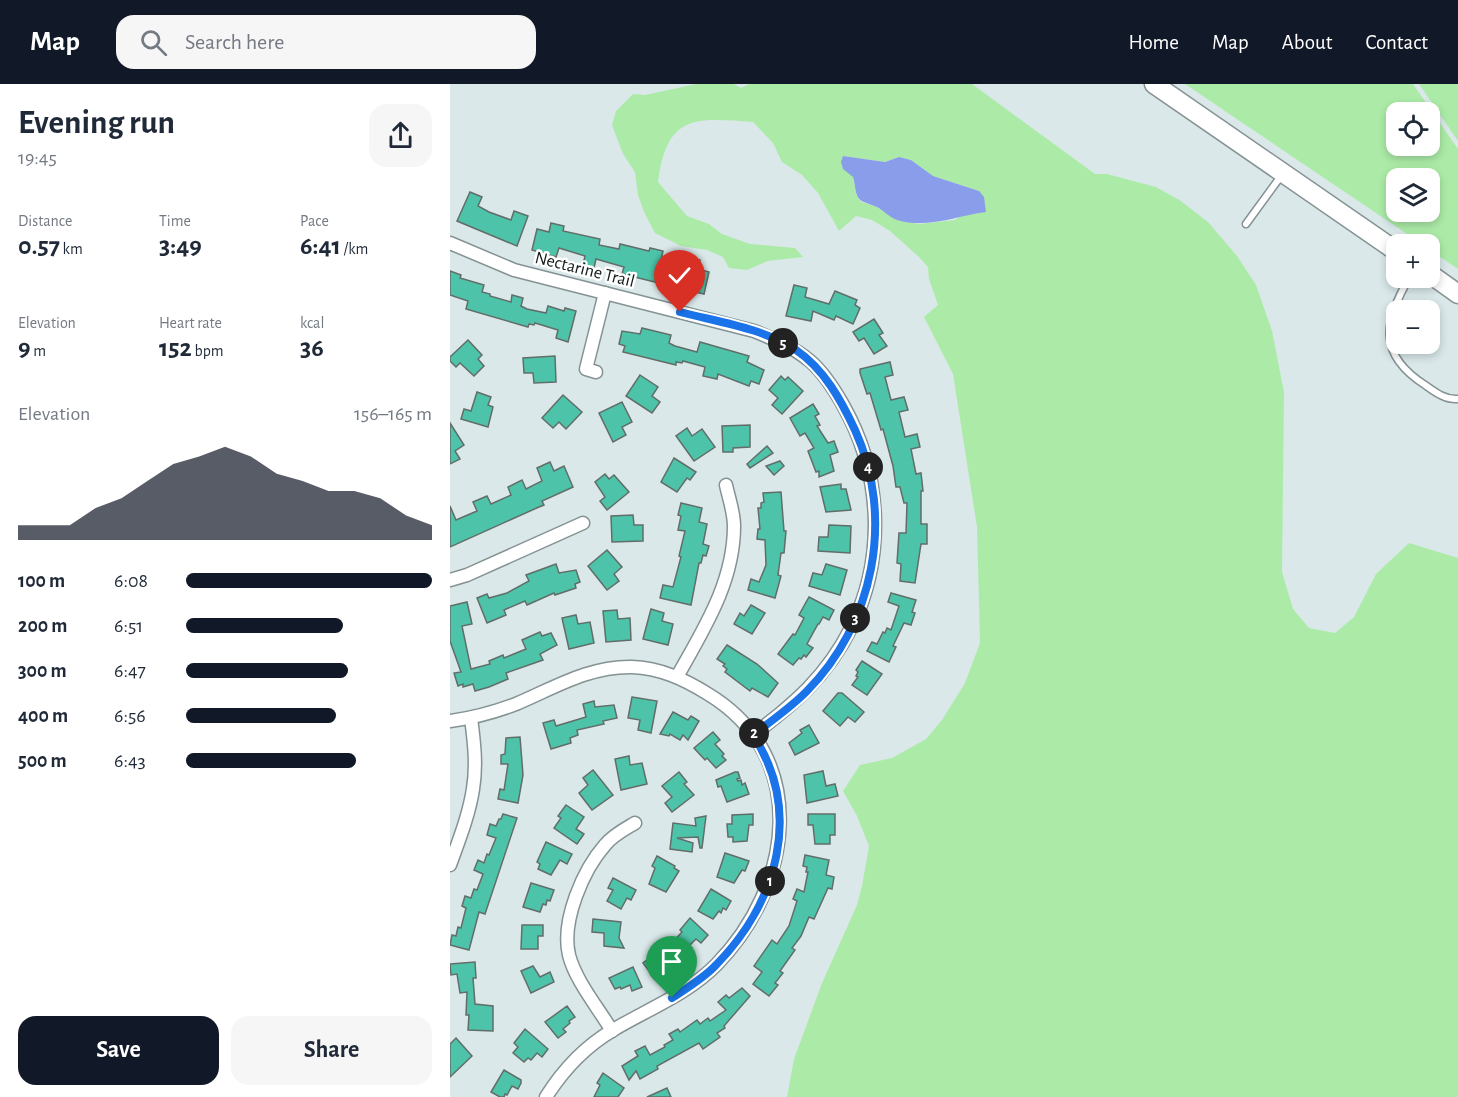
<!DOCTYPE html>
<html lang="en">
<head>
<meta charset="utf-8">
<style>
  :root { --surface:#fff; --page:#f6f6f7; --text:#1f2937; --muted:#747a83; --accent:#111827 }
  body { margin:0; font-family:"Alegreya Sans",sans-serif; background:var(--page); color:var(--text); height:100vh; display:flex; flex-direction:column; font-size:22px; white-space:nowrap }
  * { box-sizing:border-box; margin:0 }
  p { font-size:20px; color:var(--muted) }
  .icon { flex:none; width:33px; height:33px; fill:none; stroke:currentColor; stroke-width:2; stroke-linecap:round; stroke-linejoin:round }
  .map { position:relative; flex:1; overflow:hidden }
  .drawer { display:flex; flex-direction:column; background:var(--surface); width:450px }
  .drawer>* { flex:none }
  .buttons { position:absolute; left:936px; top:18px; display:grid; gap:12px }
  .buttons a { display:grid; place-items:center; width:54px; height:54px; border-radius:12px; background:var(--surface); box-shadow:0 3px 9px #0003; font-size:30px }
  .pin { position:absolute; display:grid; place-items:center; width:51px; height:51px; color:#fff; margin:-62px -26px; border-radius:50% 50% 50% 0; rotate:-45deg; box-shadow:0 0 6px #0007 }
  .pin .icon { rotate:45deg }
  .km { position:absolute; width:30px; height:30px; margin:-15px; border-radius:50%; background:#222; color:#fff; font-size:16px; line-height:30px; text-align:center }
  .round { display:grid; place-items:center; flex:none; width:63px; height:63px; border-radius:18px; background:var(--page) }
  .head { display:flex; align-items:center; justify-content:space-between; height:102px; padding:0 18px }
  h1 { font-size:33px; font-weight:600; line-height:45px }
  .figures { display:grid; grid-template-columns:repeat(3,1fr); gap:9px; height:102px; padding:6px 18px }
  .figures div { display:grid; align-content:center }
  .figures b { font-size:26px; font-weight:600 }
  .figures small { font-size:16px; font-weight:400 }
  .figures p { font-size:16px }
  .chart { height:168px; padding:12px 18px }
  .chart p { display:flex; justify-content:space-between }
  .chart svg { width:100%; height:108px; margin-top:6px; fill:var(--accent); opacity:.7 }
  .cta { display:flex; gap:12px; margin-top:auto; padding:12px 18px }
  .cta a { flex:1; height:69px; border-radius:18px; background:var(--accent); color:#fff; font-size:24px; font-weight:600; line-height:69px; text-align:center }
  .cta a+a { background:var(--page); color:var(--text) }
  ul { padding:0 18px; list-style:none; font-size:20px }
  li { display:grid; grid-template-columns:96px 72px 1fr; align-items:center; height:45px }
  li i { height:15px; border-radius:8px; background:var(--accent) }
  header { display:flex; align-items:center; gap:36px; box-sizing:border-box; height:84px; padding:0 30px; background:var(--accent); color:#fff }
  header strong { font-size:28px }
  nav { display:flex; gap:33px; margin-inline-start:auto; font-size:21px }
  .search { width:420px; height:54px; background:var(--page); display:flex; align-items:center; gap:15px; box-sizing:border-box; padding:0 21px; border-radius:18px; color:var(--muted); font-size:22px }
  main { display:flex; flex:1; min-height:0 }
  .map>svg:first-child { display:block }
</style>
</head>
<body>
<header>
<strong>Map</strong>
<div class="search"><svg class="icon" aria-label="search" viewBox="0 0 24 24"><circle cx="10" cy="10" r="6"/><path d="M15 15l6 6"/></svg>Search here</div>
<nav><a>Home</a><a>Map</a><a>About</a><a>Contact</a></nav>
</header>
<main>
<section class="drawer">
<div class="head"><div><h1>Evening run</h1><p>19:45</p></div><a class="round"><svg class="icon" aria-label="share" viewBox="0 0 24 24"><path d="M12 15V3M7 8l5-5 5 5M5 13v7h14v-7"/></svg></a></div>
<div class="figures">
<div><p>Distance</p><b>0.57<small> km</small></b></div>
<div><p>Time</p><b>3:49</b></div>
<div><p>Pace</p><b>6:41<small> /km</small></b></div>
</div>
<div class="figures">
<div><p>Elevation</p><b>9<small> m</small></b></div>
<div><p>Heart rate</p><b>152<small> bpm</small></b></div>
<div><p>kcal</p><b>36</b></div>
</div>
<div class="chart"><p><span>Elevation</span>156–165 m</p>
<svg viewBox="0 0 160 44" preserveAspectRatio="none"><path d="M0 44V38L10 38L20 38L30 31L40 27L50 20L60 13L70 10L80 6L90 10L100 17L110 20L120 24L130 24L140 27L150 34L160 38V44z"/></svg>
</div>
<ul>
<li><b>100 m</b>6:08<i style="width:100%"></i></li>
<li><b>200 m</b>6:51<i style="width:64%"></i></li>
<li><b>300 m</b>6:47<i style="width:66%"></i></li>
<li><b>400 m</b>6:56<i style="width:61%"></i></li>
<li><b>500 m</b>6:43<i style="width:69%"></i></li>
</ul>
<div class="cta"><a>Save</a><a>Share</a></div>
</section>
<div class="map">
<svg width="1008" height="1013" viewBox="0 0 1008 1013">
  <rect width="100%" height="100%" fill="#dae8ea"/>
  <g fill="#aceba7" fill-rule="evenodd">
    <path d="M246,0H284L291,4L299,0H522L645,90H657L706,103L731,117L759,139L787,172L806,201L822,247L834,308L832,488L843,525L859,544L885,549L904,533L926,490L959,459L1008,474V1013H337L344,975L372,899L407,821L412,802L419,762L407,732L393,707L410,681L442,674L476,655L492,636L515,599L530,559L527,443L503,290L474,233L488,221L479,195L478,183L469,173L440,147L422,136L406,132L389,147L368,109L352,91L332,78L323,59L303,38C244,34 217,30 208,98L237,132L259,140L272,150L300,160L345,164L353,173L318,177L297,186L279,184L273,173L257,166L231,162L205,149L194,128L188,111L185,88L173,70L162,41L166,27L183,10L195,11ZM393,72L435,78L449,73L461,76L483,92L529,107L511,132L505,136L469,140L448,136L425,122L411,118L406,110L403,93Z"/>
    <path d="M735,0H963L1008,65V185L980,166V160H972ZM980,28V62H946V28ZM946,94H980V128H946Z"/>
    <polygon points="969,0 1008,0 1008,57"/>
  </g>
  <path fill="#8a9dea" d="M393,72L435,78L449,73L461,76L483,92L529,107L534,113L536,128C506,132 477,145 447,136C439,133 434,127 427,123C423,121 418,120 414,118C404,114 406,102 403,93L393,85L391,78Z"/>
  <g fill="#4dc4a9" stroke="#616d69" stroke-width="1.5">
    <polygon points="20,108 32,113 28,122 39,128 61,136 64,127 78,132 67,162 7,137"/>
    <polygon points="101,139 114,142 113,147 150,155 149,161 169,165 170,160 199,167 200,164 213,167 211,176 234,182 237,173 250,176 248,185 259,188 254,210 172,190 174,183 146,175 144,184 133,181 135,172 109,164 106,173 82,166 87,145 99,148"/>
    <polygon points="0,187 11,191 10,194 34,201 32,208 40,210 40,212 61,218 62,211 73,214 71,222 77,225 96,229 98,222 114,227 115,224 126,227 118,258 106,254 108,246 85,239 84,241 79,240 78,243 16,225 18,217 0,211"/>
    <polygon points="344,201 357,204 355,213 379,220 385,207 407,216 405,221 410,224 403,240 386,232 384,236 363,227 361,237 336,232"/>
    <polygon points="424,235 433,249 429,251 437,262 424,270 414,254 409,257 403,248"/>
    <polygon points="192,244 221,251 219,259 225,262 247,268 250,258 299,272 297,278 314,286 309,300 301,297 299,302 268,290 267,295 253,292 255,283 233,277 232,279 226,278 226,281 173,268 175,262 169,260 172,247 190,250"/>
    <polygon points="18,256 32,271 28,275 34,282 24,292 10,279 6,283 0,277 0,273"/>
    <polygon points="105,272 106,298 84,299 83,289 74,289 73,274"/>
    <polygon points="440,278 443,291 435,293 441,316 454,313 458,326 449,328 455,353 467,350 470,363 461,365 466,390 471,389 473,407 471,407 471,440 477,440 477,460 471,460 465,499 450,497 451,480 447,479 449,449 456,449 457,419 454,419 450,403 446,403 443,382 433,345 431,346 420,309 417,310 410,289 410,285"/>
    <polygon points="190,291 208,303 202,312 210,318 202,329 176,312"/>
    <polygon points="331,292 335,296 338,293 353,307 332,330 322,321 328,314 319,306"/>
    <polygon points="27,308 41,313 38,321 43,323 38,343 11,335 14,325 21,327"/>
    <polygon points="113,311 132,328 116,345 109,338 103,344 92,334"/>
    <polygon points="172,318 182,338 172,343 176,351 163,358 149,329"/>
    <polygon points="363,320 369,330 365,332 370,341 367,342 378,359 384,357 388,368 380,371 384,387 369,393 369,387 366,388 358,367 364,364 355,349 350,352 340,334"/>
    <polygon points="0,339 14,361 5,367 10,375 0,380"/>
    <polygon points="300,341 300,363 283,364 283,368 273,368 272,342"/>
    <polygon points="237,344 242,352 252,345 265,363 244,377 226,352"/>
    <polygon points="317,362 323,369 300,384 297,380"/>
    <polygon points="224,374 246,388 240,396 237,394 227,408 211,398"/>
    <polygon points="330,377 334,382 324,391 316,382"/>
    <polygon points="100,378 104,387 114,382 123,403 92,417 94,421 89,423 0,463 0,422 6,436 27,427 23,418 37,412 41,420 61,411 58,403 72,396 76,405 92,397 87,384"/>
    <polygon points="155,390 159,395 164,391 179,408 157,426 150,417 155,413 145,398"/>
    <polygon points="391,400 391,405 396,405 401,426 376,428 370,403"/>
    <polygon points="331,408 334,447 336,447 334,469 331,469 328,491 331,492 325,514 298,506 301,495 309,498 316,481 315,456 307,455 308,445 310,445 308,424 311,424 311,419 314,418 313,409"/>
    <polygon points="231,419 252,424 249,438 257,440 253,460 259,462 256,472 253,471 251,479 249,479 241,521 210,514 213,501 223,503 231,473 229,472 235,447 228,446 231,432 228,431"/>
    <polygon points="183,431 184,441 193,441 193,457 162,458 161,432"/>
    <polygon points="379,441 401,442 400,469 368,467 369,453 378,453"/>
    <polygon points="157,466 172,483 164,490 169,497 157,506 138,482"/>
    <polygon points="106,480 109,489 126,486 130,498 125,500 126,504 105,511 104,509 77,521 75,517 54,526 56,531 37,539 27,514 37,510 39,514 57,509 79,497 76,491"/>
    <polygon points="376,480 397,486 390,511 359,502 363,489 372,491"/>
    <polygon points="441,509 466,516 462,528 465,529 461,541 454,539 443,562 446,563 439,578 417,567 422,558 427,560 433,548 435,549 437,544 441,546 449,522 438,518"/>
    <polygon points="359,513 384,526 379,536 373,533 369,540 368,540 357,560 363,564 356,573 354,571 351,575 349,574 343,581 328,570 343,550 345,551 354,534 349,531"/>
    <polygon points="17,518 22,540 12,542 21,585 40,580 39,577 53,571 54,574 76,565 72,556 90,548 92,552 101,549 107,561 90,570 93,576 56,589 58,595 39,603 25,607 23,600 13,603 13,600 8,602 4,589 11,588 0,557 0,522"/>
    <polygon points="301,521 315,529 302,550 284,540 290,529 294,532"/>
    <polygon points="201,525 214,529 212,537 223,540 218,561 193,555"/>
    <polygon points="167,526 168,535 180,534 181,556 156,558 153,527"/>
    <polygon points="126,531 128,540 140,538 144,559 119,565 112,534"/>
    <polygon points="277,561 307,580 328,599 318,613 302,604 300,607 275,588 277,585 273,582 275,580 267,575"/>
    <polygon points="412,577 432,590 417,611 402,601 408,593 406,592 408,588 406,586"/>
    <polygon points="388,609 392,609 414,628 405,638 398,633 390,642 373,627"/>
    <polygon points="182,613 207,617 201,649 188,646 190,636 178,634"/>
    <polygon points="144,617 145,623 164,621 167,634 153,637 154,640 127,646 128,651 120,654 121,659 101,665 93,639 104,636 106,642 136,633 133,620"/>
    <polygon points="223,628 238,636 241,632 249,637 238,656 233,651 230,656 220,650 219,652 210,650"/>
    <polygon points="359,641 369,659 345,671 339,659 352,649 350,646"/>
    <polygon points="263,648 270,656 265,660 274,670 272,672 276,676 266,684 257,674 255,676 244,664"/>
    <polygon points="70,653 73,691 68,719 48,715 50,705 54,706 58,680 51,680 51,671 55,670 56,654"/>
    <polygon points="179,672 180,681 192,679 197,700 171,706 165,675"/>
    <polygon points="143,686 163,711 142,726 129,709 138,701 133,694"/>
    <polygon points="373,687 376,702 385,700 388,712 357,719 354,691"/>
    <polygon points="229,688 237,698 234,700 244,711 222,728 215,719 222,713 212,702"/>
    <polygon points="285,688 288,688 290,694 287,695 288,697 291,696 292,701 295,699 299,710 277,718 271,702 268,703 266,696"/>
    <polygon points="116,721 134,733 126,745 134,750 127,760 104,744 111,734 108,732"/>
    <polygon points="53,730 67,734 35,830 29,828 19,866 0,861 2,851 6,852 8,843 11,844 16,824 12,822 15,812 21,814 24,805 27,806 33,790 24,786 28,776 34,779 37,770 39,771 46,754 37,751 40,740 46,742 49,735 51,735"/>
    <polygon points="303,730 303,741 299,741 297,757 283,758 283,753 278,753 277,740 282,740 282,731"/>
    <polygon points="358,730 385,730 385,751 380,751 380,760 365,760 363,741 358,741"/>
    <polygon points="256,732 252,764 250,764 248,753 227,754 243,759 242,768 220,765 223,739 246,742 245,734"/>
    <polygon points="96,758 122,770 117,780 110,776 101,791 88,785 90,780 87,778"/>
    <polygon points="275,769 299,777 295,787 292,786 284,799 267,793"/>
    <polygon points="355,771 379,776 376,791 384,793 382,805 378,804 364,835 359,833 351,852 342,864 345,866 330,887 333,889 325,899 328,901 319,912 303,900 312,888 304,882 322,856 327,860 339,842 347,817 343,815 347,805 354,808 358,788 356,788 357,783 353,782"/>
    <polygon points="207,772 225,782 224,784 229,787 216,808 199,800 205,784 202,782"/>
    <polygon points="163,794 186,806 181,816 177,814 171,825 157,817 163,806 158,804"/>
    <polygon points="81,799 104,806 100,817 97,816 96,821 93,820 90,828 73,823"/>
    <polygon points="261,805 281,817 276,826 273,824 271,829 269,827 263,835 248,827"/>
    <polygon points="240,834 258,851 251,859 246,855 237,864 236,863 224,878 212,887 213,889 205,895 193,879 215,863 216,865 232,848 230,846"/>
    <polygon points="143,835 171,838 169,854 174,864 154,862 154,849 142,848"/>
    <polygon points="72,841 93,841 93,852 88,852 88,865 71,865"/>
    <polygon points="25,878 26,894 23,894 25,920 43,922 43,947 18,946 19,931 16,931 17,908 10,909 7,890 1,891 0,880"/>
    <polygon points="83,882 90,893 100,888 104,898 81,909 71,887"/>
    <polygon points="183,883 192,903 182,907 180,901 171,905 170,903 165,905 159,894"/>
    <polygon points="292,904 300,912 274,942 275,944 267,949 270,953 253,965 249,959 207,982 208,985 190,995 186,987 179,996 172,982 188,972 185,967 195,962 200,971 215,963 214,961 223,956 219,950 228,945 230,948 247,936 250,940 258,934 260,937 276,926 268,918 276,911 279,914"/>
    <polygon points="117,922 125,933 119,937 120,939 113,945 116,948 108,954 95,938"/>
    <polygon points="75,945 98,965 92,973 87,969 81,976 78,974 74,978 63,969 68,963 64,959"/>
    <polygon points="6,954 22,972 0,993 0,960"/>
    <polygon points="54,986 71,996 71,999 68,1005 62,1002 57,1011 55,1010 54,1013 50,1013 41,1008"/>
    <polygon points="153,989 174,1004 168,1013 144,1013 150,1001 147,999"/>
    <polygon points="217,1004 221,1013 197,1013"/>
  </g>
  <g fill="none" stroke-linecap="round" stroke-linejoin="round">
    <g stroke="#859294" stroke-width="9">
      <g id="service">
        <polyline points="796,140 831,92"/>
        <path d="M959,194C934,238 927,270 975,301C985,308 995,316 1008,315"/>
      </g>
    </g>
    <g stroke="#859294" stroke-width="15">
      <g id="minor">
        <path d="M0,159L64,186L304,247C324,255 343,263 360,277C374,289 384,305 393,321C432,390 436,473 401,544C377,592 344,620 303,651"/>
        <polyline points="146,288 136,285 155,209"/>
        <polyline points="0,496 17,491 133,439"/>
        <path d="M227,593C253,546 284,499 284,442C284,428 279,415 276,401"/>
        <path d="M0,637C23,634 45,628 66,620C104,604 139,582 182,583C210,584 234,595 258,610C362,673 342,803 267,880C238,910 198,925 163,946C136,962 113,986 96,1013"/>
        <path d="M0,781C9,756 19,731 23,705C27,681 24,657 21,634"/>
        <path d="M162,947C149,925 125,896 119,871C111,837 133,786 155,761C163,751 175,745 185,739"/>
      </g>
    </g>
    <g stroke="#859294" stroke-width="21">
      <g id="secondary">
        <polyline points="704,0 946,167"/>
        <polyline points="980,190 1008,210"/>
      </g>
    </g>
    <use href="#service" stroke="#fff" stroke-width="6"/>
    <use href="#minor" stroke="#fff" stroke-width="12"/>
    <use href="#secondary" stroke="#fff" stroke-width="18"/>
  </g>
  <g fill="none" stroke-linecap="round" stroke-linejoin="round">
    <g stroke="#fff" stroke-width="12">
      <path id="route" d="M222,914C237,904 254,894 266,881C328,818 353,727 303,651C321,637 340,624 356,608C424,540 445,434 405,346C391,316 374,285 346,266C313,244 268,238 230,228"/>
    </g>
    <use href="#route" stroke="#1a73e8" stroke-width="8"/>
  </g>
  <g text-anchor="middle" stroke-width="5" stroke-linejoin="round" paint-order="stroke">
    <g font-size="18" fill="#131819" stroke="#fff">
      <text transform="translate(135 185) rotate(14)" y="6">Nectarine Trail</text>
    </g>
  </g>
</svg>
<div class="buttons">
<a><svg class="icon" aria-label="locate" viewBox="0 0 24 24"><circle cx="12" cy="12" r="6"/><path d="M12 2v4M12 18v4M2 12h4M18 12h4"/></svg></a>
<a><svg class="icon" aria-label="layers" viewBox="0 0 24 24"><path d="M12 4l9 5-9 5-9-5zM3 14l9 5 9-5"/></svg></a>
<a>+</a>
<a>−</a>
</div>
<div class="pin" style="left:222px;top:914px;background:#1e9e55"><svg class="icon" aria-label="arrive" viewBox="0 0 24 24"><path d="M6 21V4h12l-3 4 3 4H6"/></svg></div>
<div class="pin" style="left:230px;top:228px;background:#d93025"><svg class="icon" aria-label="check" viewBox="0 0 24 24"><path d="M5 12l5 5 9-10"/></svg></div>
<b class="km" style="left:320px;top:797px">1</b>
<b class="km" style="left:304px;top:649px">2</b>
<b class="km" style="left:405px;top:534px">3</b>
<b class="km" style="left:418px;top:383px">4</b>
<b class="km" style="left:333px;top:259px">5</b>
</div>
</main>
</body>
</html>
